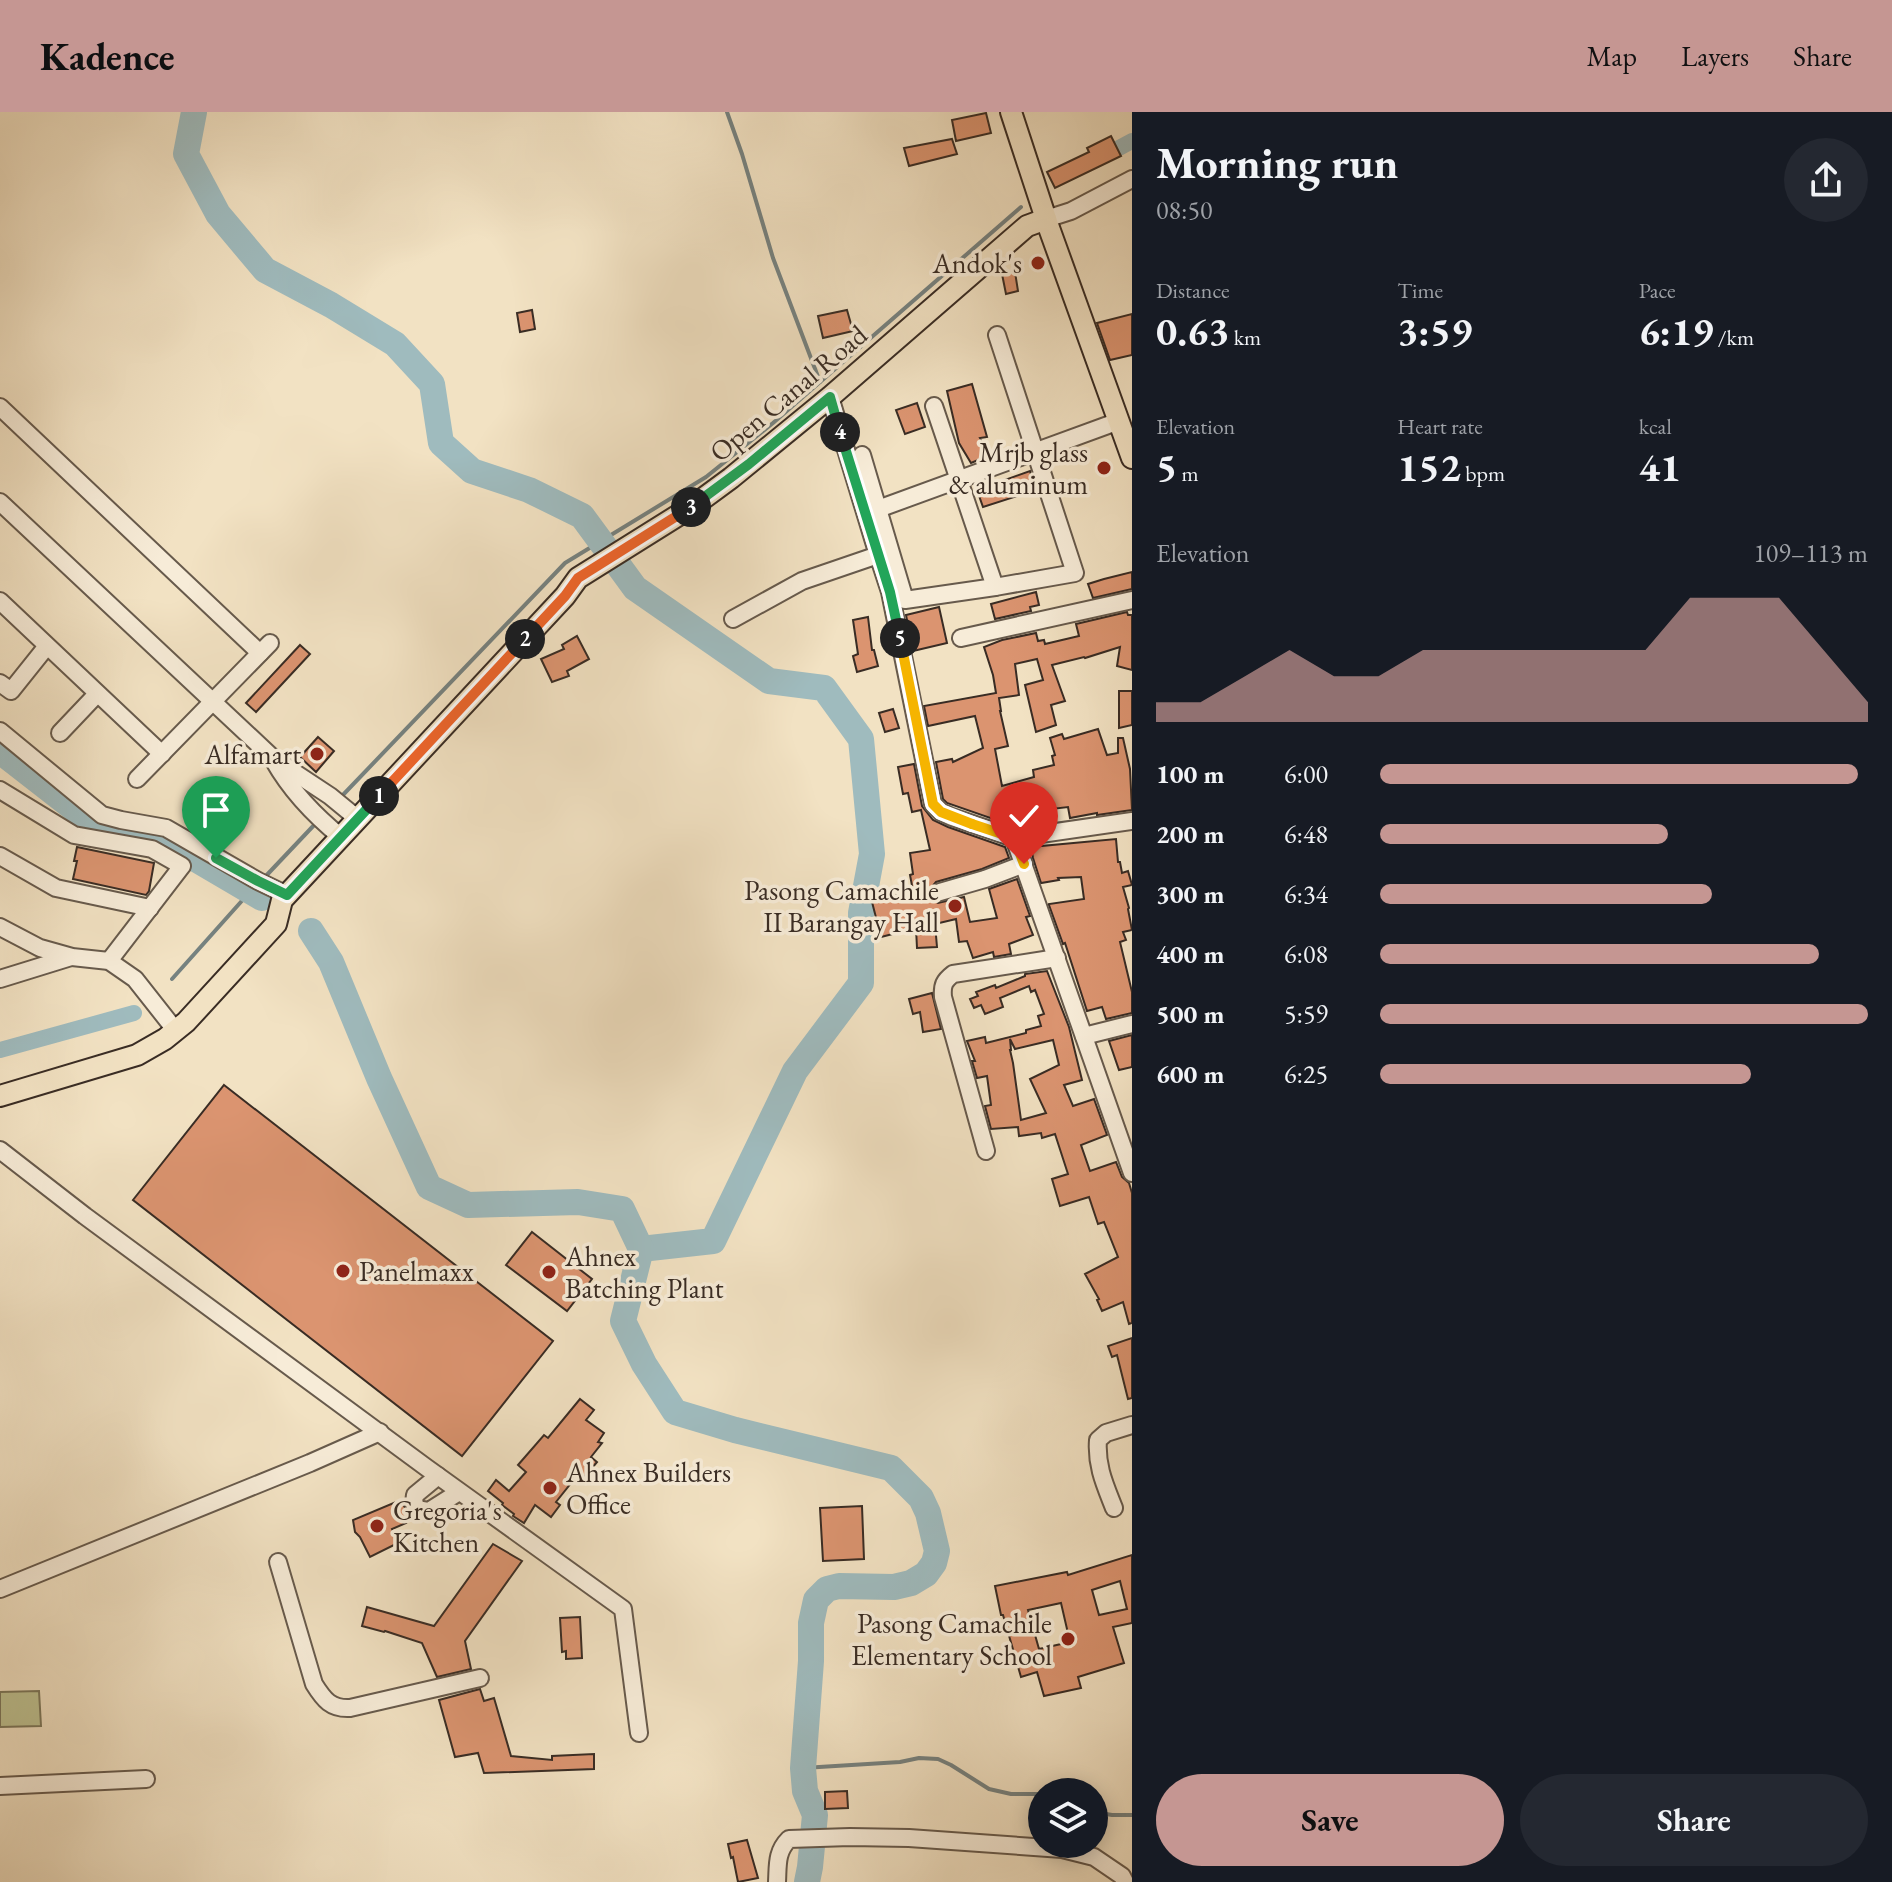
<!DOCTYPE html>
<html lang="en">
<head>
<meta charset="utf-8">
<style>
  :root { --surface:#171b24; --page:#242831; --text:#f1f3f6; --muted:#9ea1a6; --accent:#c59692 }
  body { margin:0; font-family:"EB Garamond",serif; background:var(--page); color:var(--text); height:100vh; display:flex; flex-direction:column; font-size:30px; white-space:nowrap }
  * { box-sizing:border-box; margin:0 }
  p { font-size:26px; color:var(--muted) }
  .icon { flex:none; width:44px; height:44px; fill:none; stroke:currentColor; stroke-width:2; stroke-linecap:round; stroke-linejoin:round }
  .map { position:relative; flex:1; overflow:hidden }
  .details { display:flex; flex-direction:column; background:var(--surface); width:760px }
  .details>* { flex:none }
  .buttons { position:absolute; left:1028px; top:1666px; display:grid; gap:16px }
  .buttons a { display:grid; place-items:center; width:80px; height:80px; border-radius:50%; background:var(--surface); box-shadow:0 4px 20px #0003; font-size:40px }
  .pin { position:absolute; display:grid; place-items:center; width:68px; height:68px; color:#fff; margin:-82px -34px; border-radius:50% 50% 50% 0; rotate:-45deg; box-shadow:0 0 8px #0007 }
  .pin .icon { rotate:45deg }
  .km { position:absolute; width:40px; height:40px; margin:-20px; border-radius:50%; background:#222; color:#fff; font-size:22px; line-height:40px; text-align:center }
  .round { display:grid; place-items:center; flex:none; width:84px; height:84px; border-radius:42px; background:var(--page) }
  .summary { display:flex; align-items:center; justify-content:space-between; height:136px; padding:0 24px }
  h1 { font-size:44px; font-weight:700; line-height:60px }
  .stats { display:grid; grid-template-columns:repeat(3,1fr); gap:12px; height:136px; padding:8px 24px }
  .stats div { display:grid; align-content:center }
  .stats b { font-size:40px; font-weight:700 }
  .stats small { font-size:22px; font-weight:400 }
  .stats p { font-size:22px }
  .chart { height:224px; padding:16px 24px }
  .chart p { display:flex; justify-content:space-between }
  .chart svg { width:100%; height:144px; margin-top:8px; fill:var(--accent); opacity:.7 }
  .button { display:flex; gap:16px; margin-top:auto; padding:16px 24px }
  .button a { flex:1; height:92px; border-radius:48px; background:var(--accent); color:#111; font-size:32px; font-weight:700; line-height:92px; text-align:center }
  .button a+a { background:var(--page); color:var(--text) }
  ul { padding:0 24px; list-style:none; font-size:26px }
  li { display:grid; grid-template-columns:128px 96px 1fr; align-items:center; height:60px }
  li i { height:20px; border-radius:10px; background:var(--accent) }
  header { display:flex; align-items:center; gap:48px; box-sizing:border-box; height:112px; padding:0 40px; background:var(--accent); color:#111 }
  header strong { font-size:38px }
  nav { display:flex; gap:44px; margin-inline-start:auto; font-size:28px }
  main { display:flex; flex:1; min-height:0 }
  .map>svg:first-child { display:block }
</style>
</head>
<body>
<header>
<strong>Kadence</strong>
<nav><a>Map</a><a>Layers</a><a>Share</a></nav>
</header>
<main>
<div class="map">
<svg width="1132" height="1770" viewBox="0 0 1132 1770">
  <rect width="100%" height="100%" fill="#f2e2c3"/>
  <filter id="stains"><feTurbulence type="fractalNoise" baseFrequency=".0025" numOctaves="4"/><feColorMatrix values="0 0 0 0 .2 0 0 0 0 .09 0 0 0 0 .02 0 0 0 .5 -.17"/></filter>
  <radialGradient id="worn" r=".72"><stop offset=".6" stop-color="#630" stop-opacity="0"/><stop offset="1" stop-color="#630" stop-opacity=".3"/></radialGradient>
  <polygon fill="#bec292" stroke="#7c775b" stroke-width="2" points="39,1579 41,1614 0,1615 0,1580"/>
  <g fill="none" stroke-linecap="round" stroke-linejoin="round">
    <g stroke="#768280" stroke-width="4">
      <polyline points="727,0 742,42 773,146 820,270"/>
      <polyline points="340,686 565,451 706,365 773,311 1021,95"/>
      <polyline points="263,767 317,710"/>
      <polyline points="172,867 256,773"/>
      <polyline points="803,1656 900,1650 919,1646 938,1647 951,1653 989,1677 1011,1682 1042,1682"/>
      <polyline points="1094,1700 1112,1703 1132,1703"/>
    </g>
    <g stroke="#9fbbbe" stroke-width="16">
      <polyline points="1119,36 1132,29"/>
      <polyline points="0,938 134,901"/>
    </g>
    <g stroke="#9fbbbe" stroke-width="26">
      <polyline points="194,0 186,42 218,102 265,158 331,193 395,232 432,272 441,331 472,359 529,378 582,404 607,438"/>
      <polyline points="616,450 635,476 769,569 824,576 861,627 872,742 861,801 861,871 795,959 713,1129 641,1137"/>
      <polyline points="0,639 95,713 165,729 262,786"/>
      <polyline points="311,819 331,850 379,966 429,1075 468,1093 578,1090 622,1097 641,1137 623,1209 644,1252 675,1300 735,1318 891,1356 921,1386 928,1401 937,1439 934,1451 926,1462 911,1471 894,1475 839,1474 827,1477 816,1488 811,1511 811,1549 803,1656 805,1679 815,1703 810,1755 807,1770"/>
    </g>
  </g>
  <g fill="#db9470" stroke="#392c24" stroke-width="2" fill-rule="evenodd">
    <polygon points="986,1 991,21 956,29 952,8"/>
    <polygon points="1111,24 1121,44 1055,76 1047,60 1089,40 1087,36"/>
    <polygon points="952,27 957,42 909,54 904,36"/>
    <polygon points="1015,160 1018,179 1006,182 1002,162"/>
    <polygon points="532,198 535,217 520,220 517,201"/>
    <polygon points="847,198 853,219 823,226 818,204"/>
    <polygon points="1132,202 1132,243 1110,248 1097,211"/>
    <polygon points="972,272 987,325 980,326 990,343 971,351 959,331 947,279"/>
    <polygon points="917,291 925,315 905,322 896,298"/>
    <polygon points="1030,359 1036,378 983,395 977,378"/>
    <polygon points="1132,460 1132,477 1093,486 1088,472 1104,467"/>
    <polygon points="1036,480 1039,493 1030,495 1031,499 995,507 991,492"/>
    <polygon points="939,495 947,531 913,539 906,503"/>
    <polygon points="1127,500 1128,503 1132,503 1132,558 1117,554 1120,535 1085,546 1084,545 1052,553 1065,589 1051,593 1056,613 1036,620 1025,573 1043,568 1037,547 1015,552 1019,583 999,586 1001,599 1000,599 1008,634 995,637 1002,674 1034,665 1033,658 1054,653 1052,644 1055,643 1050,626 1062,622 1064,627 1098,617 1107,643 1118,641 1118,626 1123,626 1130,657 1132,698 1097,703 1097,701 1070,706 1068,695 1043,698 1041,688 994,702 996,708 947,691 943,687 936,650 952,647 953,650 983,636 975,604 928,614 924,594 996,581 993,563 984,535 1002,528 1036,521 1038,529 1044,528 1045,532 1079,524 1076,512"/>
    <polygon points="868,505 872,538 874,538 878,554 857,560 853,544 858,542 853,508"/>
    <polygon points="577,524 589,547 567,559 569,564 552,570 541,547 564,537 562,533"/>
    <polygon points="300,533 310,542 256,600 246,591"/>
    <polygon points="1119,579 1132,579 1132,613 1119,616"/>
    <polygon points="893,597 899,616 885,620 879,601"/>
    <polygon points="318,625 334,639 316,660 300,645"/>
    <polygon points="914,652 922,694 933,708 948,715 1005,735 1009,746 982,757 936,770 930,777 930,784 933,788 938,791 964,785 970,810 997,806 989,777 1017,767 1030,804 1026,805 1033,823 1009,832 1011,842 994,845 993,840 973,846 967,829 959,830 956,807 935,812 937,835 917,836 916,816 881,825 872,790 913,779 910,763 913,762 910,741 930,738 921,698 912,700 908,681 903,682 898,655"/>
    <polygon points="1116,727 1118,750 1120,750 1122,761 1128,759 1132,773 1123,775 1129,796 1128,797 1132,818 1123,820 1126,828 1120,830 1132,880 1132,901 1106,907 1102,895 1087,899 1065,831 1063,832 1049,793 1049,792 1084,787 1081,765 1058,766 1059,768 1041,771 1033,746 1031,735"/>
    <polygon points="77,735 154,751 149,779 146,783 73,767 77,749 74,749"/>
    <path d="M1047,859L1069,915L1082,968L1064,973L1073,994L1094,987L1107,1023L1081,1033L1090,1059L1116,1050L1122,1065L1129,1071L1132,1081V1211L1129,1212L1123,1190L1102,1199L1097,1188L1099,1187L1085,1162L1118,1145L1104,1110L1098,1112L1089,1085L1060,1094L1052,1067L1068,1062L1055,1022L1042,1026L1041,1021L1019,1024L1018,1015L991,1017L985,994L991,993L987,964L977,966L972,949H975L967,929L985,925L986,931L1026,921V918L1041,914L1038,904L1044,902L1035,878L1031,880L1029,874L1000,886L1003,895L985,902L981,893L974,896L970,887L978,884L976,880L995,873L996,876L1025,864V862ZM1010,927L1015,937L1053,928L1059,953L1030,967L1046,1001L1021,1008L1013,951L1010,938H1011Z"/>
    <polygon points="932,881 941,917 923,920 920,900 913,902 909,887"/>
    <polygon points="1132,923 1132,955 1119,958 1109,929"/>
    <polygon points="224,973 553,1229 462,1344 133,1088"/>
    <polygon points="532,1120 592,1167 567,1199 506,1153"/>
    <polygon points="1132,1226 1132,1286 1128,1287 1117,1243 1112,1245 1108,1234"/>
    <polygon points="580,1287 594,1298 586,1308 604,1321 598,1330 602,1331 591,1345 597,1350 581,1369 576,1365 556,1390 560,1393 551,1405 535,1393 524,1411 513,1404 514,1402 502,1393 503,1391 488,1379 496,1368 509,1379 526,1360 518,1353 544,1323 548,1326"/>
    <polygon points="396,1390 398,1393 403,1392 409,1403 404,1407 406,1411 392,1417 398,1431 370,1445 360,1425 355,1420 353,1408"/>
    <polygon points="862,1394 864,1447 823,1449 820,1396"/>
    <polygon points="493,1432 522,1449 465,1529 471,1557 437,1565 422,1531 385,1519 384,1520 362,1514 367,1495 434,1514"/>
    <path d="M1132,1443V1511L1113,1515L1124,1551L1078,1565L1081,1576L1044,1584L1037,1560L1021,1565L1003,1503H1001L995,1474L1067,1460L1068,1463ZM1120,1469L1127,1497L1099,1503L1092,1478ZM1061,1491L1070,1530L1039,1537L1028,1498Z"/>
    <polygon points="580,1505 582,1546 566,1547 566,1539 562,1540 560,1506"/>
    <polygon points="480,1577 484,1589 494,1586 511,1644 552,1648 552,1644 594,1642 594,1657 484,1661 478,1641 455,1645 439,1588"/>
    <polygon points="847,1679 848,1696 825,1697 825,1680"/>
    <polygon points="747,1728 758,1766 738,1770 733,1745 731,1746 728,1732"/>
  </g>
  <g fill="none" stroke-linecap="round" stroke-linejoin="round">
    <g stroke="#675a4c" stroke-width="20">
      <g id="minor">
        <polyline points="1046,107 1071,99 1132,67"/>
        <polyline points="830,285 878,443"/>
        <polyline points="934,294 995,475"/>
        <polyline points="0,295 260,541"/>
        <polyline points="862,343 905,488 995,475 1075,461 997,223"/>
        <polyline points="0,390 274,647 330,684 358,707"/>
        <polyline points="878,397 1119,309"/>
        <polyline points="0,489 162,642"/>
        <polyline points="733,507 802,469 878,443 890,480 933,692 941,700 952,705 1014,726 1132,709"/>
        <polyline points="961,526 1132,488"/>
        <polyline points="0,571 11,579 47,534"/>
        <polyline points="0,619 102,703 121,708 166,716 258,769 287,783"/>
        <polyline points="60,621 97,582"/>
        <path d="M274,649C291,679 314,703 341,725"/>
        <polyline points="137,667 270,531"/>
        <polyline points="0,678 74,723 152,737 182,754 109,849"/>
        <polyline points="1014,726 1132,1061"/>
        <polyline points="0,744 56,776 150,796"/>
        <polyline points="940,780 985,767 1024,752"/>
        <polyline points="0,815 40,836 72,845 109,849 135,867 176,919"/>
        <polyline points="0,867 71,845"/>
        <polyline points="1084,924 1132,912"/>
        <polyline points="0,1038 85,1104 427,1356 623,1497 639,1621"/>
        <path d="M986,1039L943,885C942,873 944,869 953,862L1057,846"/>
        <polyline points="438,1364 415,1383 414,1391 418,1397 429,1399 459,1380"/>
        <path d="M1114,1396C1105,1373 1096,1354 1098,1328L1106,1321L1132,1313"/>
        <path d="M278,1450L314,1572C324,1588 331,1597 350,1596L480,1566"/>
        <polyline points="0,1477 310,1351 380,1320"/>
        <polyline points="0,1674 146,1667"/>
        <path d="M777,1770C778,1753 776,1740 789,1727L850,1725L909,1726L1062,1737L1094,1745L1122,1764L1125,1770"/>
      </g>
    </g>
    <g stroke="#392c24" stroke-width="24">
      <g id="major">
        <polyline points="1011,0 1049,116 1132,346"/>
        <polyline points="0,984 137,943 165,927 186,910 276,812 282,788 565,484 578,466 693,394 731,366 830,285 1027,114 1046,107"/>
      </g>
    </g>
    <use href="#minor" stroke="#f7ecd8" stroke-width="16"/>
    <use href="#major" stroke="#f2e2c3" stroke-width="20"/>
  </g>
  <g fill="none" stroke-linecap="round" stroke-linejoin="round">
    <g stroke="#fff" stroke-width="16">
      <polyline id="split-1" points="216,746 258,769 287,783 379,684"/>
    </g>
    <g stroke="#fff" stroke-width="16">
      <polyline id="split-2" points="379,684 525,527"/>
    </g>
    <g stroke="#fff" stroke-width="16">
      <polyline id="split-3" points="525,527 565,484 578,466 691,395"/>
    </g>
    <g stroke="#fff" stroke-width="16">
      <polyline id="split-4" points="691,395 749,352 830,285 840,320"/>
    </g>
    <g stroke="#fff" stroke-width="16">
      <polyline id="split-5" points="840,320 890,480 900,526"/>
    </g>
    <g stroke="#fff" stroke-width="16">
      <polyline id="split-6" points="900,526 933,692 941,700 972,712"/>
    </g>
    <g stroke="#fff" stroke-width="16">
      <polyline id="split-7" points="972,712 1014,726 1024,752"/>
    </g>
    <use href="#split-1" stroke="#22a559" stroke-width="10"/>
    <use href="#split-2" stroke="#f0652b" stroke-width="10"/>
    <use href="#split-3" stroke="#f0652b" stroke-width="10"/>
    <use href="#split-4" stroke="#22a559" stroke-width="10"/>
    <use href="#split-5" stroke="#22a559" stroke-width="10"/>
    <use href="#split-6" stroke="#f5b400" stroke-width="10"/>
    <use href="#split-7" stroke="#f5b400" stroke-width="10"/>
  </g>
  <g fill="#8f2418" stroke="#f7ecd8" stroke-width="3">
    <circle cx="1038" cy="151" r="8"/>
    <circle cx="1104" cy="356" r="8"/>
    <circle cx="317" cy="642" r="8"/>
    <circle cx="955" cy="794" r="8"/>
    <circle cx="343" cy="1159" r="8"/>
    <circle cx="549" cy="1160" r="8"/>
    <circle cx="550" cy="1376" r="8"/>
    <circle cx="377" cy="1414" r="8"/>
    <circle cx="1068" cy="1527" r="8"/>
  </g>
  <g text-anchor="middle" stroke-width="7" stroke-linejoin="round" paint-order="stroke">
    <g font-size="28" fill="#392c24" stroke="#f7ecd8" text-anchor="end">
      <text x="1022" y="161">Andok's</text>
      <text x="1088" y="350">Mrjb glass<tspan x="1088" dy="32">&amp; aluminum</tspan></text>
      <text x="301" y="652">Alfamart</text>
      <text x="939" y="788">Pasong Camachile<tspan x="939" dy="32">II Barangay Hall</tspan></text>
      <text x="565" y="1154" text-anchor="start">Ahnex<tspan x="565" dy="32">Batching Plant</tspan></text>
      <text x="359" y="1169" text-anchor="start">Panelmaxx</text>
      <text x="566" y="1370" text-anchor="start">Ahnex Builders<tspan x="566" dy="32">Office</tspan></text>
      <text x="393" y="1408" text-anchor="start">Gregoria's<tspan x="393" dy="32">Kitchen</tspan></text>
      <text x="1052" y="1521">Pasong Camachile<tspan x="1052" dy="32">Elementary School</tspan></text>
    </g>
    <g font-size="28" fill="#392c24" stroke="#f7ecd8">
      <text transform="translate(788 281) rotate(-40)" y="10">Open Canal Road</text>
    </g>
  </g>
  <rect width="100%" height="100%" filter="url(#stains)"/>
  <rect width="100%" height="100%" fill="url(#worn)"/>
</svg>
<div class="buttons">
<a><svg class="icon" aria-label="layers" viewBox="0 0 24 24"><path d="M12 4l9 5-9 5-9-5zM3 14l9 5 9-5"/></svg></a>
</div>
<div class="pin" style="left:216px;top:746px;background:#1e9e55"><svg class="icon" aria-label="arrive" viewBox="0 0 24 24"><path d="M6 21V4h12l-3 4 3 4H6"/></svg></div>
<div class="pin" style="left:1024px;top:752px;background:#d93025"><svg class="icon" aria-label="check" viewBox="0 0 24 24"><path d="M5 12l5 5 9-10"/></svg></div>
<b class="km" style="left:379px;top:684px">1</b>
<b class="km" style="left:525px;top:527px">2</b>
<b class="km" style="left:691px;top:395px">3</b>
<b class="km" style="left:840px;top:320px">4</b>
<b class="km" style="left:900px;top:526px">5</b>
</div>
<section class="details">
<div class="summary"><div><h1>Morning run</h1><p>08:50</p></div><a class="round"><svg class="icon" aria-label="share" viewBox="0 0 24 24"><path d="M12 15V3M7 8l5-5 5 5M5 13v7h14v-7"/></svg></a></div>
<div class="stats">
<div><p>Distance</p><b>0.63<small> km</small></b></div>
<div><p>Time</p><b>3:59</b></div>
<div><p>Pace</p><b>6:19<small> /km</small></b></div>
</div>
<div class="stats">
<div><p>Elevation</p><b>5<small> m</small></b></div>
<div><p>Heart rate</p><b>152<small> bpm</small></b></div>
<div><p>kcal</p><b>41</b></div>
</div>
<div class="chart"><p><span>Elevation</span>109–113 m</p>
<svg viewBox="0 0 160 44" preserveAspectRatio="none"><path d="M0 44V38L10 38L20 30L30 22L40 30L50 30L60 22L70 22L80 22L90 22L100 22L110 22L120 6L130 6L140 6L150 22L160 38V44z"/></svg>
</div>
<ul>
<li><b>100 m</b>6:00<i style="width:98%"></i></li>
<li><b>200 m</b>6:48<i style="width:59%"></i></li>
<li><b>300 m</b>6:34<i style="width:68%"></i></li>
<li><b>400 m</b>6:08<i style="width:90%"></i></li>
<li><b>500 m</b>5:59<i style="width:100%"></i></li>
<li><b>600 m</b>6:25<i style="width:76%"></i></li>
</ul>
<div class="button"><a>Save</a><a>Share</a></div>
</section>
</main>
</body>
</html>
